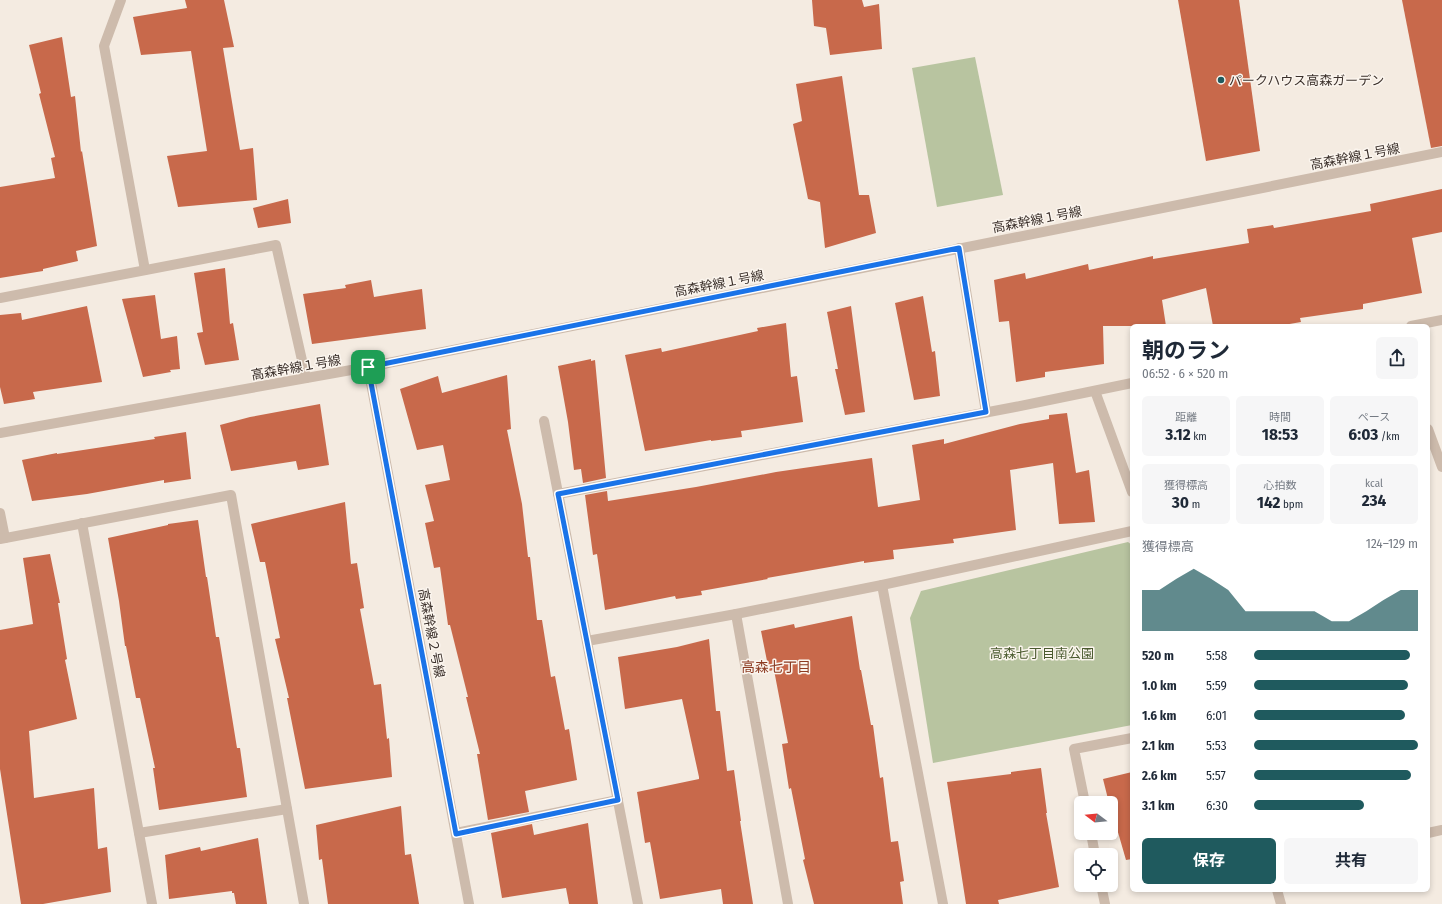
<!DOCTYPE html>
<html lang="ja">
<head>
<meta charset="utf-8">
<style>
  :root { --surface:#fff; --page:#f6f6f7; --text:#1f2937; --muted:#747a83; --accent:#1f5a5e }
  body { margin:0; font-family:"Fira Sans Condensed","Noto Sans JP",sans-serif; background:var(--page); color:var(--text); height:100vh; display:flex; flex-direction:column; font-size:15px; white-space:nowrap }
  * { box-sizing:border-box; margin:0 }
  p { font-size:13px; color:var(--muted) }
  .icon { flex:none; width:22px; height:22px; fill:none; stroke:currentColor; stroke-width:2; stroke-linecap:round; stroke-linejoin:round }
  .map { position:relative; flex:1; overflow:hidden }
  .sheet { position:absolute; left:1130px; top:324px; width:300px; height:568px; display:flex; flex-direction:column; background:var(--surface); border-radius:6px; box-shadow:0 2px 6px #0003 }
  .sheet>* { flex:none }
  .needle { width:26px; rotate:286deg }
  .buttons { position:absolute; left:1074px; top:796px; display:grid; gap:8px }
  .buttons a { display:grid; place-items:center; width:44px; height:44px; border-radius:6px; background:var(--surface); box-shadow:0 2px 6px #0003; font-size:20px }
  .pin { position:absolute; display:grid; place-items:center; width:34px; height:34px; color:#fff; margin:-17px; border-radius:8px; box-shadow:0 2px 6px #0006 }
  .round { display:grid; place-items:center; flex:none; width:42px; height:42px; border-radius:6px; background:var(--page) }
  .headline { display:flex; align-items:center; justify-content:space-between; height:68px; padding:0 12px }
  h1 { font-size:22px; font-weight:700; line-height:30px }
  .stats { display:grid; grid-template-columns:repeat(3,1fr); gap:6px; height:68px; padding:4px 12px }
  .stats div { display:grid; align-content:center; border-radius:6px; background:var(--page); text-align:center }
  .stats b { font-size:17px; font-weight:700 }
  .stats small { font-size:11px; font-weight:400 }
  .stats p { font-size:11px }
  .chart { height:112px; padding:8px 12px }
  .chart p { display:flex; justify-content:space-between }
  .chart svg { width:100%; height:72px; margin-top:4px; fill:var(--accent); opacity:.7 }
  .cta { display:flex; gap:8px; margin-top:auto; padding:8px 12px }
  .cta a { flex:1; height:46px; border-radius:6px; background:var(--accent); color:#fff; font-size:16px; font-weight:700; line-height:46px; text-align:center }
  .cta a+a { background:var(--page); color:var(--text) }
  ul { padding:0 12px; list-style:none; font-size:13px }
  li { display:grid; grid-template-columns:64px 48px 1fr; align-items:center; height:30px }
  li i { height:10px; border-radius:5px; background:var(--accent) }
  .map>svg:first-child { display:block }
</style>
</head>
<body>
<div class="map">
<svg width="1442" height="904" viewBox="0 0 1442 904">
  <rect width="100%" height="100%" fill="#f4ebe1"/>
  <g fill="#b8c4a0">
    <polygon points="975,57 1003,195 937,207 912,68"/>
    <polygon points="1128,542 1132,545 1132,725 933,763 910,618 921,591"/>
  </g>
  <g fill="#c8694b">
    <polygon points="185,0 224,0 234,47 223,48 240,150 253,148 257,200 178,207 167,156 207,151 191,51 141,55 133,17 187,8"/>
    <polygon points="812,0 862,0 864,7 879,4 882,49 830,55 826,28 814,26"/>
    <polygon points="1178,0 1239,0 1260,151 1206,161"/>
    <polygon points="1402,0 1442,0 1442,146 1431,148"/>
    <polygon points="62,37 71,97 75,96 81,152 82,151 97,246 76,251 78,261 43,269 43,271 0,278 0,187 55,178 51,158 55,157 39,94 41,93 29,45"/>
    <polygon points="842,76 859,195 869,195 876,233 825,248 820,202 808,199 793,124 802,121 796,84"/>
    <polygon points="1442,189 1442,232 1412,238 1422,293 1363,304 1363,309 1300,318 1301,322 1278,326 1213,326 1206,288 1162,300 1166,326 1103,326 1104,364 1045,372 1045,377 1016,382 1009,321 999,322 994,280 1025,273 1026,279 1088,264 1089,270 1153,256 1153,259 1249,243 1247,229 1273,225 1274,228 1371,211 1370,204"/>
    <polygon points="288,199 291,223 258,228 253,208"/>
    <polygon points="225,268 230,324 233,323 239,360 205,365 197,333 203,332 194,273"/>
    <polygon points="371,280 374,297 422,289 426,329 312,344 303,294 346,288 345,285"/>
    <polygon points="155,295 161,339 177,336 180,369 170,370 171,372 143,377 122,299"/>
    <polygon points="923,296 932,352 935,351 940,396 914,400 895,303"/>
    <polygon points="87,306 102,382 33,392 35,399 4,404 0,387 0,315 21,313 22,320"/>
    <polygon points="851,306 865,412 845,415 835,369 838,369 827,312"/>
    <polygon points="786,323 791,377 797,376 803,422 741,431 742,437 711,441 711,440 645,451 625,355 661,348 662,352 758,331 757,328"/>
    <polygon points="591,359 591,361 595,360 606,478 583,483 581,469 574,470 568,422 558,366"/>
    <polygon points="507,375 511,429 507,430 522,504 528,557 530,557 537,620 542,620 551,677 555,676 565,730 569,729 577,780 525,791 529,812 488,820 477,754 480,754 466,697 468,697 450,625 448,625 440,567 434,568 425,523 434,521 425,485 450,480 443,445 417,450 400,389 438,376 442,393"/>
    <polygon points="320,404 329,465 298,470 296,461 231,471 220,425 250,417"/>
    <polygon points="1067,413 1076,473 1089,470 1095,522 1059,524 1053,463 1010,470 1016,530 953,539 954,543 893,550 894,559 864,563 864,561 767,578 768,579 701,591 702,595 676,599 675,596 605,610 597,554 593,555 585,495 607,491 608,501 696,487 776,472 872,458 878,507 920,500 912,445 944,439 944,444 1020,424 1049,419 1049,415"/>
    <polygon points="186,432 191,479 164,483 164,480 87,494 32,501 22,460 57,453 57,454 155,439 154,437"/>
    <polygon points="345,502 351,564 357,563 364,608 360,609 374,685 381,684 387,739 389,738 392,777 305,789 287,698 289,698 275,639 280,638 265,562 260,562 251,524"/>
    <polygon points="198,520 206,577 207,577 216,637 219,637 237,748 240,748 247,797 159,810 153,768 155,768 140,698 136,698 126,646 125,646 119,601 108,538 168,525 168,524"/>
    <polygon points="50,554 60,603 58,603 67,659 65,660 77,719 29,731 34,798 94,788 98,849 107,847 111,892 43,904 21,904 0,769 0,630 33,624 23,558"/>
    <polygon points="852,616 860,670 861,670 871,725 873,725 880,778 883,777 891,842 898,841 904,881 900,882 903,904 814,904 803,860 805,859 791,788 789,789 782,744 788,743 774,670 769,671 761,631 794,624 795,628"/>
    <polygon points="709,639 716,711 720,711 727,771 734,770 741,821 740,821 753,904 723,904 721,889 660,899 650,842 645,843 637,792 699,779 699,777 682,699 625,709 618,657 677,647"/>
    <polygon points="1041,768 1047,813 1046,813 1059,887 998,900 999,904 966,904 947,782 1011,774 1011,772"/>
    <polygon points="1132,772 1132,859 1126,860 1111,808 1111,803 1109,803 1103,779"/>
    <polygon points="401,806 405,855 411,854 419,904 328,904 322,859 319,860 316,825"/>
    <polygon points="588,823 598,904 569,904 566,888 502,898 491,833 532,824 534,835"/>
    <polygon points="258,838 267,904 236,904 234,893 232,893 232,891 169,899 165,855 200,847 201,851"/>
  </g>
  <g fill="none" stroke-linecap="round" stroke-linejoin="round">
    <g stroke="#cdbbac" stroke-width="10">
      <polyline points="121,0 104,46 145,270"/>
      <polyline points="959,248 986,412"/>
      <polyline points="0,298 276,245 306,378"/>
      <polyline points="1411,326 1442,320"/>
      <polyline points="1095,391 1132,492"/>
      <polyline points="544,421 638,904"/>
      <polyline points="1428,429 1442,467"/>
      <polyline points="558,494 1015,407 1132,383"/>
      <polyline points="0,513 5,538"/>
      <polyline points="82,523 152,904"/>
      <polyline points="0,539 231,495 304,904"/>
      <polyline points="882,585 943,904"/>
      <polyline points="736,614 788,904"/>
      <polyline points="587,641 736,614 882,585 1132,531"/>
      <polyline points="1085,803 1074,749 1132,738"/>
      <polyline points="139,833 287,809"/>
      <polyline points="456,833 618,800"/>
      <polyline points="1091,833 1095,855"/>
      <polyline points="1428,833 1442,830"/>
      <polyline points="1101,885 1105,904"/>
      <polyline points="1277,890 1281,904"/>
    </g>
    <g stroke="#cdbbac" stroke-width="10">
      <polyline points="368,367 469,904"/>
      <polyline points="0,433 368,367 1442,152"/>
    </g>
  </g>
  <g fill="none" stroke-linecap="round" stroke-linejoin="round">
    <g stroke="#fff" stroke-width="8">
      <polygon id="route" points="959,248 986,412 558,494 618,800 456,834 368,367"/>
    </g>
    <use href="#route" stroke="#1a73e8" stroke-width="5"/>
  </g>
  <circle fill="#1f5a5e" stroke="#fbf5ee" stroke-width="1.5" cx="1221" cy="80" r="4"/>
  <g text-anchor="middle" stroke-width="3" stroke-linejoin="round" paint-order="stroke">
    <g font-size="13" fill="#3b302b" stroke="#fbf5ee" text-anchor="start">
      <text x="1229" y="85">パークハウス高森ガーデン</text>
    </g>
    <g font-size="13" fill="#3b302b" stroke="#fbf5ee">
      <text transform="translate(1355 156) rotate(-11)" y="5">高森幹線１号線</text>
      <text transform="translate(1037 219) rotate(-11)" y="5">高森幹線１号線</text>
      <text transform="translate(719 283) rotate(-11)" y="5">高森幹線１号線</text>
      <text transform="translate(296 367) rotate(-10)" y="5">高森幹線１号線</text>
      <text transform="translate(432 633) rotate(79)" y="5">高森幹線２号線</text>
    </g>
    <g font-size="13" fill="#4a5a2e" stroke="#fbf5ee">
      <text x="1042" y="658">高森七丁目南公園</text>
    </g>
    <g font-size="14" fill="#8c3b22" stroke="#fbf5ee">
      <text x="776" y="672">高森七丁目</text>
    </g>
  </g>
</svg>
<div class="buttons">
<a><svg class="needle" viewBox="-14 -14 28 28"><path d="M0-13l5 13h-10z" fill="#e53935"/><path d="M0 13l5-13h-10z" fill="#747a83"/></svg></a>
<a><svg class="icon" aria-label="locate" viewBox="0 0 24 24"><circle cx="12" cy="12" r="6"/><path d="M12 2v4M12 18v4M2 12h4M18 12h4"/></svg></a>
</div>
<div class="pin" style="left:368px;top:367px;background:#1e9e55"><svg class="icon" aria-label="arrive" viewBox="0 0 24 24"><path d="M6 21V4h12l-3 4 3 4H6"/></svg></div>
<section class="sheet">
<div class="headline"><div><h1>朝のラン</h1><p>06:52 · 6 × 520 m</p></div><a class="round"><svg class="icon" aria-label="share" viewBox="0 0 24 24"><path d="M12 15V3M7 8l5-5 5 5M5 13v7h14v-7"/></svg></a></div>
<div class="stats">
<div><p>距離</p><b>3.12<small> km</small></b></div>
<div><p>時間</p><b>18:53</b></div>
<div><p>ペース</p><b>6:03<small> /km</small></b></div>
</div>
<div class="stats">
<div><p>獲得標高</p><b>30<small> m</small></b></div>
<div><p>心拍数</p><b>142<small> bpm</small></b></div>
<div><p>kcal</p><b>234</b></div>
</div>
<div class="chart"><p><span>獲得標高</span>124–129 m</p>
<svg viewBox="0 0 160 44" preserveAspectRatio="none"><path d="M0 44V19L10 19L20 12L30 6L40 12L50 19L60 32L70 32L80 32L90 32L100 32L110 38L120 38L130 32L140 25L150 19L160 19V44z"/></svg>
</div>
<ul>
<li><b>520 m</b>5:58<i style="width:95%"></i></li>
<li><b>1.0 km</b>5:59<i style="width:94%"></i></li>
<li><b>1.6 km</b>6:01<i style="width:92%"></i></li>
<li><b>2.1 km</b>5:53<i style="width:100%"></i></li>
<li><b>2.6 km</b>5:57<i style="width:96%"></i></li>
<li><b>3.1 km</b>6:30<i style="width:67%"></i></li>
</ul>
<div class="cta"><a>保存</a><a>共有</a></div>
</section>
</div>
</body>
</html>
